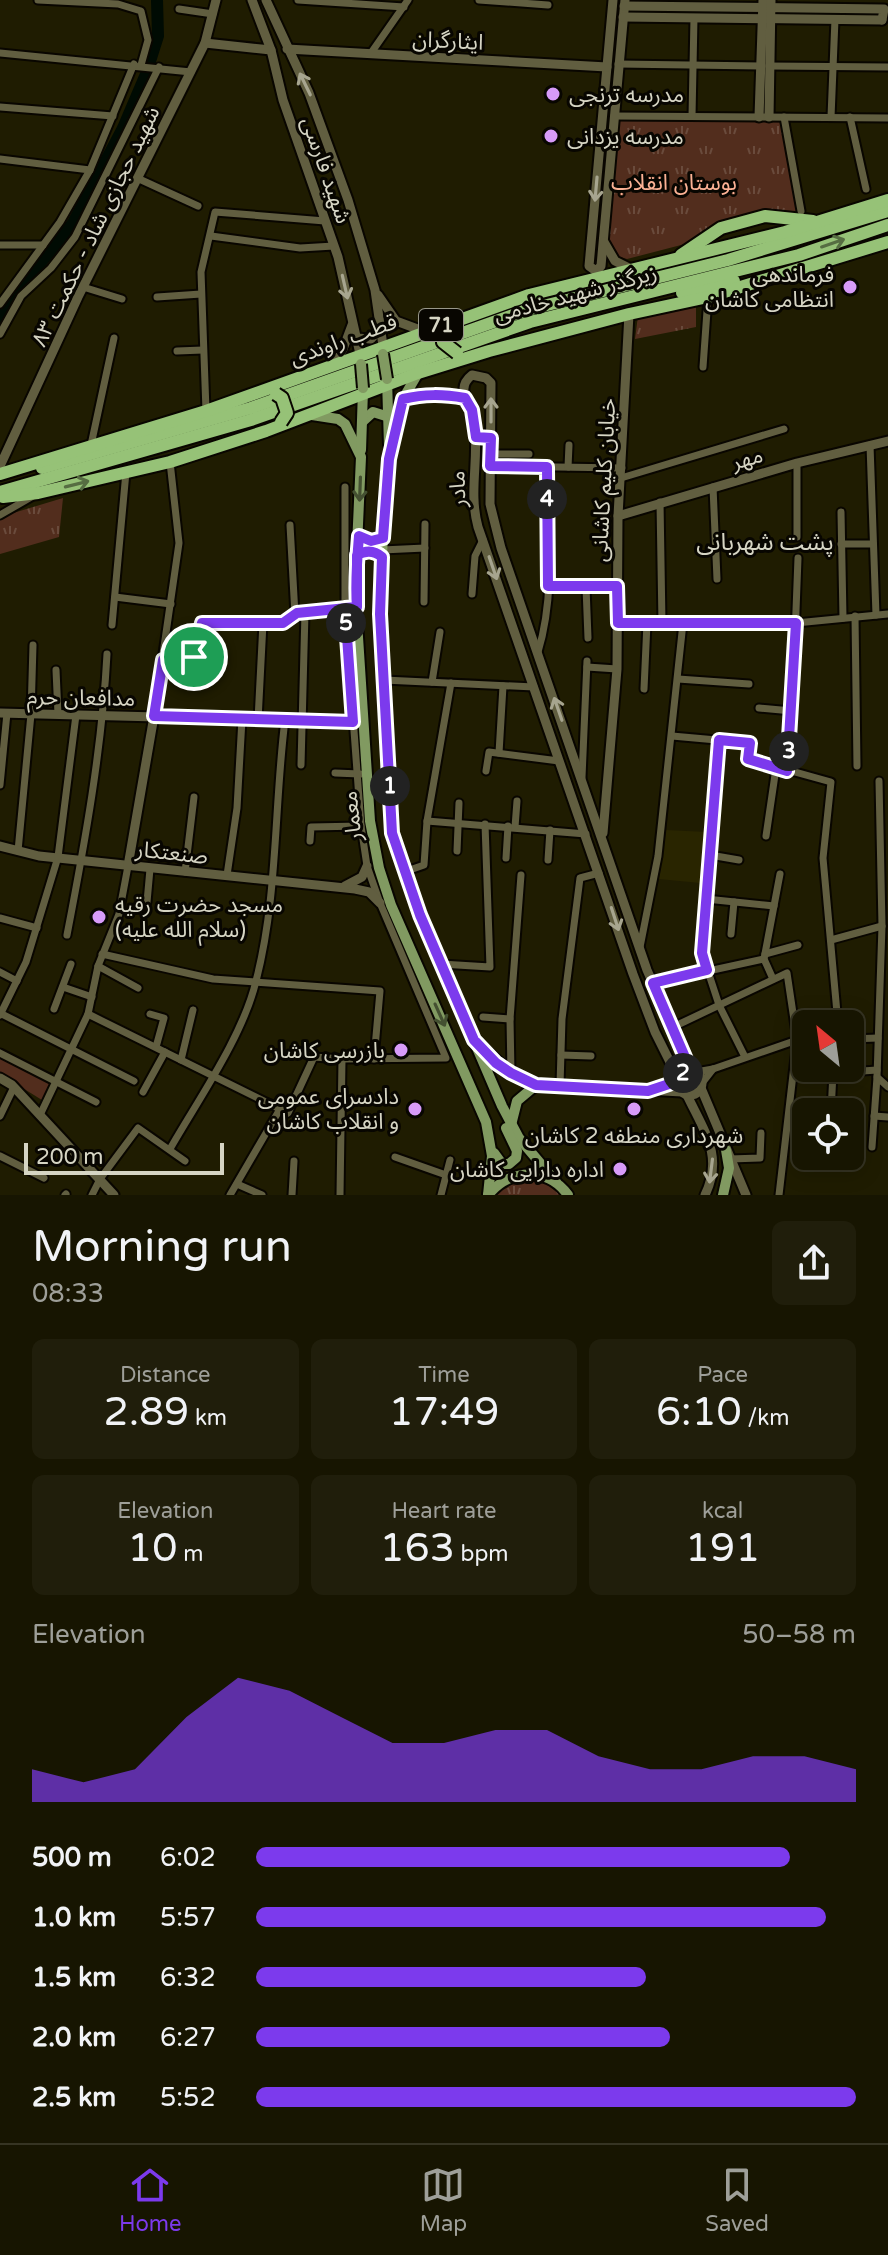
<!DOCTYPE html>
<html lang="en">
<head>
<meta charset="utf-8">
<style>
  :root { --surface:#171501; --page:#201e0b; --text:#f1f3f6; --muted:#9e9f99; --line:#363423; --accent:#7c3aed }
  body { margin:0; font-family:"Varela Round","Noto Sans Arabic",sans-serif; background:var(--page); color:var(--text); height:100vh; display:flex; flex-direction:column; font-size:30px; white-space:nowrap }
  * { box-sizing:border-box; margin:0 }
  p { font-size:26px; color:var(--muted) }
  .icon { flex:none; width:44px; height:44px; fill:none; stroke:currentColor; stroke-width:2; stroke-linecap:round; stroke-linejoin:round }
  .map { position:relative; height:1195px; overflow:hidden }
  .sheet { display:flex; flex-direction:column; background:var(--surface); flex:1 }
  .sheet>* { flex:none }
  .needle { width:52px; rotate:331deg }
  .tools { position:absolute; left:792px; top:1010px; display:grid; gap:16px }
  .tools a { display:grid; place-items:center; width:72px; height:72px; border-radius:12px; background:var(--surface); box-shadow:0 4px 20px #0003,0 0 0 2px var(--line); font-size:40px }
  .scale { position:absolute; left:24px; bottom:20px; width:200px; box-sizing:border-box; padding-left:8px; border:4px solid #d6d5c4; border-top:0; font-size:22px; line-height:28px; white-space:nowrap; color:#d6d5c4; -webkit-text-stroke:6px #080601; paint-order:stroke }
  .pin { position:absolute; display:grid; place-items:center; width:68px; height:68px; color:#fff; margin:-34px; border:4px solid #fff; border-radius:50%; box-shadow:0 2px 8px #0007 }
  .km { position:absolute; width:40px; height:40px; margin:-20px; border-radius:50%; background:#222; color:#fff; font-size:22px; line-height:40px; text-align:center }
  .round { display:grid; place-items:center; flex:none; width:84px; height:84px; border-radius:12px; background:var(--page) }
  .headline { display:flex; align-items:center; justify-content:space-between; height:136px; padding:0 32px }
  h1 { font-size:44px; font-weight:600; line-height:60px }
  .metrics { display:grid; grid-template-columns:repeat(3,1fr); gap:12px; height:136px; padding:8px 32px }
  .metrics div { display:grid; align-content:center; border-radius:12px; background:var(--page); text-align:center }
  .metrics b { font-size:40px; font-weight:600 }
  .metrics small { font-size:22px; font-weight:400 }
  .metrics p { font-size:22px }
  .chart { height:224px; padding:16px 32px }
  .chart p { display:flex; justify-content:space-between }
  .chart svg { width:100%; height:144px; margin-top:8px; fill:var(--accent); opacity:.7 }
  ul { padding:0 32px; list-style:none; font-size:26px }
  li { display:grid; grid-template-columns:128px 96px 1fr; align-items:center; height:60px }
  li i { height:20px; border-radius:10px; background:var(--accent) }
  .menu { display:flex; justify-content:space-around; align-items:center; height:112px; border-top:2px solid var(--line); background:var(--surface); font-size:22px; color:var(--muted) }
  .menu a { display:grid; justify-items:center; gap:4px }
  .menu .active { color:var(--accent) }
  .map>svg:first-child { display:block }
</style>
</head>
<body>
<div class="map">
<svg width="888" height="1195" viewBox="0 0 888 1195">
  <defs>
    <pattern id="park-tufts" width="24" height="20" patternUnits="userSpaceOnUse" patternTransform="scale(2)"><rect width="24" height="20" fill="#522d1d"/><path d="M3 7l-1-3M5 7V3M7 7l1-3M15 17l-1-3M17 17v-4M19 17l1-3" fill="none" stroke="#6a4b3c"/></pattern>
  </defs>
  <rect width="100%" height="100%" fill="#1f1c01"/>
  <polygon fill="#292500" points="666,830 707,832 700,883 659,879"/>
  <g fill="url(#park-tufts)">
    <polygon points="614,116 787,120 801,214 627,259 614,255 608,239"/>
    <polygon points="696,306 696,327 635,339 638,316"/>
    <polygon points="63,498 59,537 0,554 0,517"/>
    <polygon points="0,1055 51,1081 42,1100 0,1074"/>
    <polygon points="527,1180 546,1184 561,1195 496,1195 507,1186"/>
  </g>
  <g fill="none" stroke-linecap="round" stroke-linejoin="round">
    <polyline stroke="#000b03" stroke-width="12" points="0,319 19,289 73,223 123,128 146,74 158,36 157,0"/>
    <g stroke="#090600" stroke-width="11">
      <g id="street">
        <polyline points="38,0 118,4 141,11 148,40 141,65"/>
        <polyline points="298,0 404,7"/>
        <polyline points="479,0 548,5"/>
        <polyline points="179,9 213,14"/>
        <polyline points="0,53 191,72"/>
        <polyline points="371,53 408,0"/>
        <polyline points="618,64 761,66"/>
        <polyline points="769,66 888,67"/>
        <polyline points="0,107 113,116"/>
        <polyline points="614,116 888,118"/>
        <polyline points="692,116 694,18"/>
        <polyline points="784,117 801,211"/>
        <polyline points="831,117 835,19"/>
        <polyline points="850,117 866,189"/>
        <polyline points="0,159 90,170"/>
        <polyline points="137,178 198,206"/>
        <polyline points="211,236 300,248 334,246"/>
        <polyline points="0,245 43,245"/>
        <polyline points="83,287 122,299"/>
        <polyline points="157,297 201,294"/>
        <polyline points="0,304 60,222 90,170 134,64"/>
        <polyline points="0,334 21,296 51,268 75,237 159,67"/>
        <polyline points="177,351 203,350"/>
        <polyline points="703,367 708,297"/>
        <polyline points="206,411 201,272 215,212 325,221"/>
        <polyline points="91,445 114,338"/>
        <polyline points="870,445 876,615"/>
        <polyline points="491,454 529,454"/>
        <polyline points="490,466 622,468"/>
        <polyline points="568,467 569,445"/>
        <polyline points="621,478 784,429"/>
        <polyline points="713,487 717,579"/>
        <polyline points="660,502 662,623"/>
        <polyline points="841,512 843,618"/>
        <polyline points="0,515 33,496"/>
        <polyline points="290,525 295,615"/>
        <polyline points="797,537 797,463"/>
        <polyline points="841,544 873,544"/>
        <polyline points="382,550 425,548"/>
        <polyline points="548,586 617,586"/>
        <polyline points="586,587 588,638"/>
        <polyline points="472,594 475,556 483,540"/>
        <polyline points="115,597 171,604"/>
        <polyline points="424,602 425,524"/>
        <polyline points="855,616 857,766"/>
        <polyline points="618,623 796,623 888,614"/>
        <polyline points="112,625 126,472"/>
        <path d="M538,652C556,593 548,528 547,467"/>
        <polyline points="163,660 194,657 202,623 283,623 297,613 346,608"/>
        <polyline points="587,667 617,669"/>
        <polyline points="56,670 58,714"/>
        <polyline points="678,679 749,684"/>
        <polyline points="384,680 534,687"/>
        <polyline points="432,682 440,632"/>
        <polyline points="644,689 647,623"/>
        <polyline points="759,708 792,711"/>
        <polyline points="154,716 179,543 170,462"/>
        <polyline points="258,720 263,623"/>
        <polyline points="672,736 750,743 748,759 831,782 823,858 838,1024"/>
        <polyline points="719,740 702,953 719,1005 745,1057"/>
        <polyline points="499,753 503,686"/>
        <polyline points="301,765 305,612"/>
        <polyline points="486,771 489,752 559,761"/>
        <polyline points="787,771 793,689 798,558"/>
        <polyline points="335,773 360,774"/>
        <polyline points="582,777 587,661"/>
        <polyline points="879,781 882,926 877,1077 888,1087"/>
        <polyline points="0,785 7,713"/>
        <polyline points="427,821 586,834"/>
        <polyline points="515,827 517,801"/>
        <polyline points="766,836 776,768"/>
        <polyline points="310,841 311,827 361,826"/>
        <polyline points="18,851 31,714 33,645"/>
        <polyline points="457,851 459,803"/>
        <polyline points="710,855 739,860"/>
        <polyline points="506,858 508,826"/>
        <polyline points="548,860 550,830"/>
        <polyline points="185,872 194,797"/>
        <polyline points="404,872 424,865 427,821 451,683"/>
        <polyline points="227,875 237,808 242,719"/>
        <polyline points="706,899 774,906"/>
        <polyline points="147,902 150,869"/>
        <polyline points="0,918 37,928"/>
        <polyline points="731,934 734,902"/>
        <path d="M67,935C85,842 102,749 107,654"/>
        <polyline points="831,940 882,926"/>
        <polyline points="640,947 658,856 683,623"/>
        <polyline points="102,954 213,979 380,991 374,1059"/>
        <polyline points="765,954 798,945"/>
        <polyline points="441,964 490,967 485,824"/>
        <polyline points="98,966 138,988"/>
        <polyline points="0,972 17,981"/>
        <polyline points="773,979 764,959 780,874"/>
        <polyline points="653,983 764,959"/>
        <polyline points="63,987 92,997"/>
        <polyline points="54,1009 71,964"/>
        <polyline points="0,1013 134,1081"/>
        <polyline points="88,1014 288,1113 314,1057 342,1059 446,1058 380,903 367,866 361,826 345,608 345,487"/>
        <polyline points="150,1014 164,1018 156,1047"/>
        <polyline points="0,1015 26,962 58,857 76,715"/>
        <polyline points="483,1017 510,1019"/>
        <polyline points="671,1028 787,973 797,1040 779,1195"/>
        <polyline points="850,1039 878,1038"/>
        <polyline points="0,1053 96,1102"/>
        <polyline points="561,1055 591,1056"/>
        <polyline points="181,1060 193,1010"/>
        <polyline points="696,1072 713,1069 797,1040 806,1040"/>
        <polyline points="511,1073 510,1019 521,875"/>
        <polyline points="702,1083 713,1069"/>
        <polyline points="536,1085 682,1093"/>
        <polyline points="560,1085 562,1019 580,878 599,873"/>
        <polyline points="651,1090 677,1080"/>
        <polyline points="143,1092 165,1052"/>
        <polyline points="831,1112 833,1073 877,1070"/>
        <polyline points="40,1115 88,1014 98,966 119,914 128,866"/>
        <polyline points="0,1116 14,1087"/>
        <polyline points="874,1116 888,1117"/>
        <polyline points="872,1147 877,1077"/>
        <path d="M170,1149C198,1100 243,1036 256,981C278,897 274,806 285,720"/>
        <polyline points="0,1156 44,1178"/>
        <polyline points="395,1157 446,1175"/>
        <polyline points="730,1159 760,1158 761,1133"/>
        <polyline points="237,1184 262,1195"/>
        <polyline points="65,1195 66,1194"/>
        <polyline points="92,1195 100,1179 138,1128 185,1161"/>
        <polyline points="230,1195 280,1109"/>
        <polyline points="292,1195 294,1161"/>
        <polyline points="340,1195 342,1059"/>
        <polyline points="441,1195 450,1160"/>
      </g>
    </g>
    <g stroke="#090600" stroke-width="13">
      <g id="secondary">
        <polyline points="252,0 271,50 283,100 338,257 360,354"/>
        <polyline points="266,0 309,93 348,200 375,290 383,346"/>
        <polyline points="613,0 589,266 596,271 601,266 625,0"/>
        <polyline points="624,6 884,9 882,20"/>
        <polyline points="623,17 882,20"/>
        <polyline points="205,43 271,50"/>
        <polyline points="287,49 607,67"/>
        <polyline points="759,117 763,0"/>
        <polyline points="769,117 771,0"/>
        <polyline points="604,242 615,261 631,269"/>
        <polyline points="378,295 396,321 423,331"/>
        <polyline points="356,338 371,339 381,328"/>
        <polyline points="333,364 343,349 352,325"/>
        <polyline points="0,466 78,297 205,43 216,0"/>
        <polyline points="618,516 797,463 888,441"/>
        <polyline points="0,713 353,722"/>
        <polyline points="603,833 617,669 618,516 629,314"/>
        <polyline points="0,846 39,856 355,889 369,892 380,903"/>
        <polyline points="128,866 154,716"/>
        <polyline points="345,886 362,877 367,866"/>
        <circle cx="690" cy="1083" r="12"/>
        <polyline points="0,1078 12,1085 114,1195"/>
        <path d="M678,1078L655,1032L633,974L478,527C468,491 480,456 474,420C471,403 454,389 472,375L486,378L491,383L490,504L501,548L647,970L691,1071"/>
        <polyline points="701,1088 746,1195"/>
        <path d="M687,1095C704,1131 724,1156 705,1195"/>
      </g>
    </g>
    <g stroke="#090600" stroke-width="14">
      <g id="primary">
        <polyline points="418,373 403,399 389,459 384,503 380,614 392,833 420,915 502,1106 519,1138 556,1182"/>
        <polyline points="387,379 389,445"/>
        <path d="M403,399C425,394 442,394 465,398"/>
        <polyline points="312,415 338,419 345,424 361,457 355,591 370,821 379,868 391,905 486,1122 492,1156 488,1195"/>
        <polyline points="362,422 373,412 389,417"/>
        <polyline points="361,450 363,390"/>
        <polyline points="359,536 371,541 383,538"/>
        <polyline points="479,1045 511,1073 536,1085"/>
        <polyline points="511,1125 517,1101 536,1085"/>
        <polyline points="494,1153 502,1164 509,1164 516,1158 517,1151 506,1128"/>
        <path d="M488,1195C510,1168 548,1167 568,1195"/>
        <polyline points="723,1195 729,1168 726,1150"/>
      </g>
    </g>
    <g stroke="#090600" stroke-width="16">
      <g id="highway">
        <polyline points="681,255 721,228 765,216 813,221"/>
        <polyline points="682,293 734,281"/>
        <polyline points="42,468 251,408 527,310 728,260 888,211"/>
        <polyline points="0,474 206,411 529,295 785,232 888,200"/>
        <polyline points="0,492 251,420 530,322 799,255 888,225"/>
        <polyline points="3,497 38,493 170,462 266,431 418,373 489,351 629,314 708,297 888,242"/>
      </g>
    </g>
    <use href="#street" stroke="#615e40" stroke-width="7"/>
    <use href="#secondary" stroke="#615e40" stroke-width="9"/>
    <use href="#primary" stroke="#819a61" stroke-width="10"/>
    <use href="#highway" stroke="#96c277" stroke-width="12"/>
    <g stroke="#090600" stroke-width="14" stroke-linecap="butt">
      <g id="primary-bridge">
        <polyline points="383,354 387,379"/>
        <polyline points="361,364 363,388"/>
      </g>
    </g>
    <g stroke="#090600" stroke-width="16" stroke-linecap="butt">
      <g id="highway-bridge">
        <polyline points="445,329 443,342 457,353"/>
        <polyline points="276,394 282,398 287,413 281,422"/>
      </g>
    </g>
    <use href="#primary-bridge" stroke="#819a61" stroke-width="10"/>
    <use href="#highway-bridge" stroke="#96c277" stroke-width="12"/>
  </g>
  <defs><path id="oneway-shaft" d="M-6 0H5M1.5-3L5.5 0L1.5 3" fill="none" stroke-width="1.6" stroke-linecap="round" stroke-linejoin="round" transform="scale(2)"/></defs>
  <g stroke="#a7a58f">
    <use href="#oneway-shaft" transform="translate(305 84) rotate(-116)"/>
    <use href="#oneway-shaft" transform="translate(596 189) rotate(95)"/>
    <use href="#oneway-shaft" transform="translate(345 287) rotate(77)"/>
    <use href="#oneway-shaft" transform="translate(491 410) rotate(-90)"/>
    <use href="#oneway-shaft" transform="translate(493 568) rotate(71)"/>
    <use href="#oneway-shaft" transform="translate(558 709) rotate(-109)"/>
    <use href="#oneway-shaft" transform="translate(615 919) rotate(72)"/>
    <use href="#oneway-shaft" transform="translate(711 1171) rotate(97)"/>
  </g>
  <g stroke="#566d42">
    <use href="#oneway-shaft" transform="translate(833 243) rotate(-19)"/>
    <use href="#oneway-shaft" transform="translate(77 484) rotate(-14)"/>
  </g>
  <g stroke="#445031">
    <use href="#oneway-shaft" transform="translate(360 489) rotate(92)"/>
    <use href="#oneway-shaft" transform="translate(440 1015) rotate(66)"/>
  </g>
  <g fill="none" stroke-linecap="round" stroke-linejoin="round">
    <g stroke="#fff" stroke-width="16">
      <path id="route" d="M194,657L202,623H283L297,613L357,607V555C366,550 374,550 382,557L380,614L392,833L420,915L474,1040L496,1063L511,1073L536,1085L648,1091L669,1084L685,1071H691L653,983L707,970L702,953L719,740L750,743L748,759L787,771L796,623H618L617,586H548L547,467L490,466L491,438L476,437L472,410L465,398C442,394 425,394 403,399L389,459L383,538L371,541L359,536C357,560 355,583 357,607L345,608L353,722L154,716L163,660L194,657"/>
    </g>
    <use href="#route" stroke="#7c3aed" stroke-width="10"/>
  </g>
  <g fill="#d79bf9" stroke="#080601" stroke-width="3">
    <circle cx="553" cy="94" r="8"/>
    <circle cx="551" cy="136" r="8"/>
    <circle cx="850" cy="287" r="8"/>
    <circle cx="99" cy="917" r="8"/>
    <circle cx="401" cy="1050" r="8"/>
    <circle cx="415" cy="1109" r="8"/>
    <circle cx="634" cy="1109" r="8"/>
    <circle cx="620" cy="1169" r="8"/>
  </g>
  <g text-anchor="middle" stroke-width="6" stroke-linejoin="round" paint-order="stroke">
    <rect fill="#080601" stroke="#98978a" stroke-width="2" x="419" y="309" width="44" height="32" rx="6"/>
    <g font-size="20" font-weight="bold" fill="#d6d5c4">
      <text x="441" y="332">71</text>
    </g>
    <g font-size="22" fill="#d6d5c4" stroke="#080601">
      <text transform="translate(448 40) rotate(3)" y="8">ایثارگران</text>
      <text transform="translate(327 170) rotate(71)" y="8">شهید فارسی</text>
      <text transform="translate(95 226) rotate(-64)" y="8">شهید حجازی شاد - حکمت ۸۳</text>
      <text transform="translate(575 293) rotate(-15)" y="8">زیرگذر شهید خادمی</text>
      <text transform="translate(343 339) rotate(-20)" y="8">قطب راوندی</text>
      <text transform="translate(747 458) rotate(-16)" y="8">مهر</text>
      <text transform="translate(603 480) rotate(-87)" y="8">خیابان کلیم کاشانی</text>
      <text transform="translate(457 489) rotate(-92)" y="8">مادر</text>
      <text transform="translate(81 697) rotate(1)" y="8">مدافعان حرم</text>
      <text transform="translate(351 816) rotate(-96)" y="8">معمار</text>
      <text transform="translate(172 852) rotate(6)" y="8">صنعتکار</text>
    </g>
    <g font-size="22" fill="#d6d5c4" stroke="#080601" text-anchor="end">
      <text x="569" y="102" text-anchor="start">مدرسه ترنجی</text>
      <text x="567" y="144" text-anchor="start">مدرسه یزدانی</text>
      <text x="834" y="282">فرماندهی<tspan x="834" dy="25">انتظامی کاشان</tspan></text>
      <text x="115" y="912" text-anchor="start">مسجد حضرت رقیه<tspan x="115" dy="25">(سلام الله علیه)</tspan></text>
      <text x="385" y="1058">بازرسی کاشان</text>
      <text x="399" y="1104">دادسرای عمومی<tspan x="399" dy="25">و انقلاب کاشان</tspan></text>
      <text x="634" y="1143" text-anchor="middle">شهرداری منطفه 2 کاشان</text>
      <text x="604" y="1177">اداره دارایی کاشان</text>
    </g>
    <g font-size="22" fill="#fbb194" stroke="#080601">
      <text x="674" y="190">بوستان انقلاب</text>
    </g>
    <g font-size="24" fill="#d6d5c4" stroke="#080601">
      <text x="765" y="550">پشت شهربانی</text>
    </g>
  </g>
</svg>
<div class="tools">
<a><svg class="needle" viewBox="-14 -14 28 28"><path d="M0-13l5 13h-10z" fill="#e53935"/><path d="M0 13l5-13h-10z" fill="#9e9f99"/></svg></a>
<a><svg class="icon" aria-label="locate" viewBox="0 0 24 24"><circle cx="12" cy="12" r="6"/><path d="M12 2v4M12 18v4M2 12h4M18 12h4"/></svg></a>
</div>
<div class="scale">200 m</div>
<div class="pin" style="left:194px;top:657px;background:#1e9e55"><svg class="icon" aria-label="arrive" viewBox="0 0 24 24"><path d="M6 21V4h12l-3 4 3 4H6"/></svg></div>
<b class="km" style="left:390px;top:786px">1</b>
<b class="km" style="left:683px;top:1073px">2</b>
<b class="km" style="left:789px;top:751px">3</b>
<b class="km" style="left:547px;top:499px">4</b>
<b class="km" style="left:346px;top:623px">5</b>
</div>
<section class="sheet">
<div class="headline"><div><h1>Morning run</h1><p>08:33</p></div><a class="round"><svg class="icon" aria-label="share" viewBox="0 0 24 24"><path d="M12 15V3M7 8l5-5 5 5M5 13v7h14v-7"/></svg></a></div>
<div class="metrics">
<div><p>Distance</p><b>2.89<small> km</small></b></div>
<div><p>Time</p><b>17:49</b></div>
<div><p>Pace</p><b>6:10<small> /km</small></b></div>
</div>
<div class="metrics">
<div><p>Elevation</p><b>10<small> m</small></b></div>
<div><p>Heart rate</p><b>163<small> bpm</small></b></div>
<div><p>kcal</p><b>191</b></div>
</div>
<div class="chart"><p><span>Elevation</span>50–58 m</p>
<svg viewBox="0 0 160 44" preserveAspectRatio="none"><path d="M0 44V34L10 38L20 34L30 18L40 6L50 10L60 18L70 26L80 26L90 22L100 22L110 30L120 34L130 34L140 30L150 30L160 34V44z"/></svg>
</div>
<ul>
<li><b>500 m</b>6:02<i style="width:89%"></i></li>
<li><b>1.0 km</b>5:57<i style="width:95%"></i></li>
<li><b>1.5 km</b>6:32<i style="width:65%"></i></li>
<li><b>2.0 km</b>6:27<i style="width:69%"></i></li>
<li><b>2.5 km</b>5:52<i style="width:100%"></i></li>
</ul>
</section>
<nav class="menu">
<a class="active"><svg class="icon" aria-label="home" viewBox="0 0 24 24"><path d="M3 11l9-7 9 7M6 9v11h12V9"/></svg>Home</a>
<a><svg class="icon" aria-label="map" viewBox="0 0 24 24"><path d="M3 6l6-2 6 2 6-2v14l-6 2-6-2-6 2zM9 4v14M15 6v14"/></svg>Map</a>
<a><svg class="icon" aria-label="saved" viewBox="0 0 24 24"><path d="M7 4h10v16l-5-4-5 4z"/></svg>Saved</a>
</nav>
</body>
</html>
